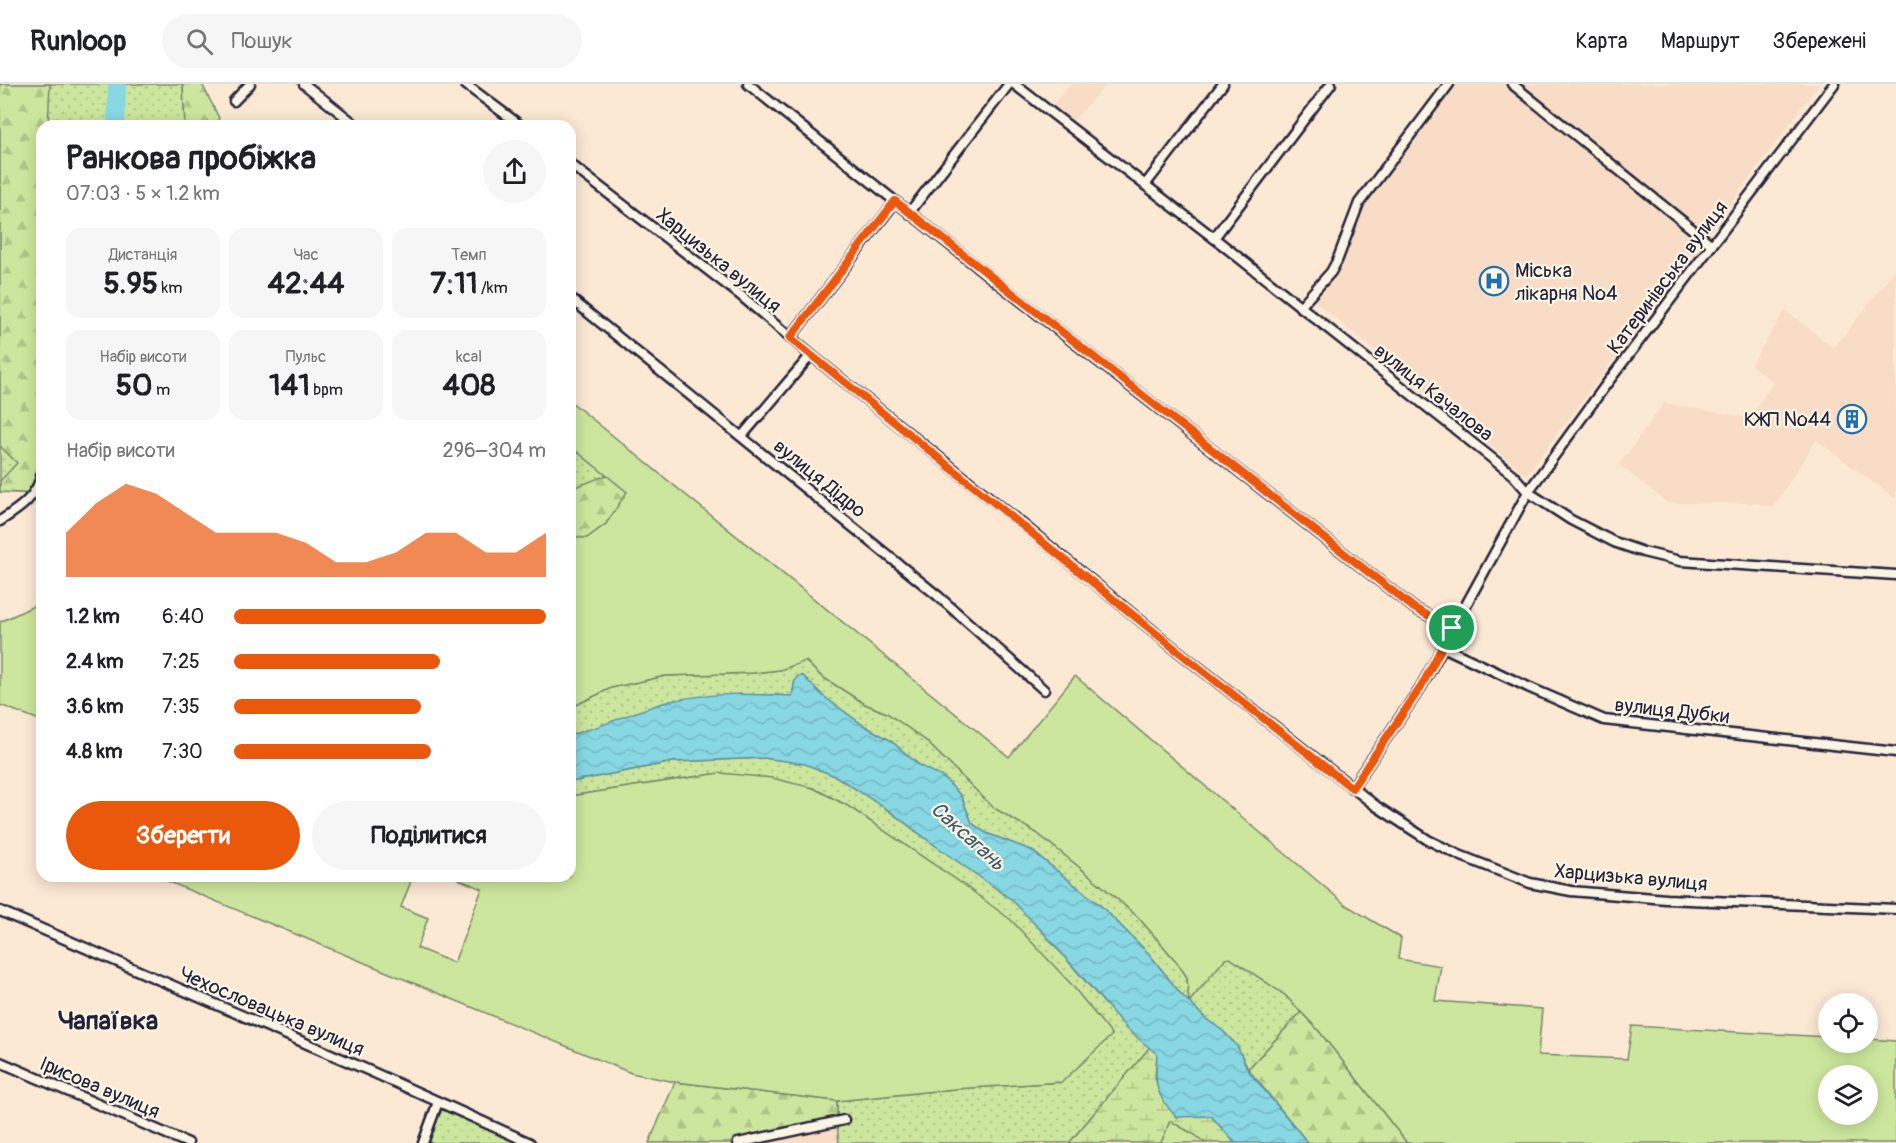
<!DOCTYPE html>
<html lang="uk">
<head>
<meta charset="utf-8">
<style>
  :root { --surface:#fff; --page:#f6f6f6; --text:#202124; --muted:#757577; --line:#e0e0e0; --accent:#ea580c }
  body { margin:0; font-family:Pangolin,sans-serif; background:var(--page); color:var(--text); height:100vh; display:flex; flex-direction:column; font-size:22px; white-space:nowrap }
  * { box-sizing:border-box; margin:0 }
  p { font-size:20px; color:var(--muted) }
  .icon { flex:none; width:33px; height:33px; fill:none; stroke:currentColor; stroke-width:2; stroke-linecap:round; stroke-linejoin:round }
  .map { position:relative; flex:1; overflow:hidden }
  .details { position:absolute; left:36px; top:36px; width:540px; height:762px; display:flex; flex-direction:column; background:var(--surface); border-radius:18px; box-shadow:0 3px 15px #0003 }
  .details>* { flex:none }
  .buttons { position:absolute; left:1818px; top:909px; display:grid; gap:12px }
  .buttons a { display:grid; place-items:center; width:60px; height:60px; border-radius:50%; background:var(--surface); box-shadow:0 3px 15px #0003; font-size:30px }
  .pin { position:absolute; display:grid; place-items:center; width:51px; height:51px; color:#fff; margin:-26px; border:3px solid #fff; border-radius:50%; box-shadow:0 2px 6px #0007 }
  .round { display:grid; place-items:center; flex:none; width:63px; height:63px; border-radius:32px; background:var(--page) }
  .overview { display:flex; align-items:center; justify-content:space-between; height:102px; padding:0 30px }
  h1 { font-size:33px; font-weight:700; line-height:45px }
  .stats { display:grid; grid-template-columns:repeat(3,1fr); gap:9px; height:102px; padding:6px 30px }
  .stats div { display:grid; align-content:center; border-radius:15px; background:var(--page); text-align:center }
  .stats b { font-size:30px; font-weight:700 }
  .stats small { font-size:16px; font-weight:400 }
  .stats p { font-size:16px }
  .chart { height:168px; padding:12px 30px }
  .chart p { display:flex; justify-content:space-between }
  .chart svg { width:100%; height:108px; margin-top:6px; fill:var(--accent); opacity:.7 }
  .action { display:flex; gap:12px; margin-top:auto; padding:12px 30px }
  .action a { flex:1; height:69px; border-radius:36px; background:var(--accent); color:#fff; font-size:24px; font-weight:700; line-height:69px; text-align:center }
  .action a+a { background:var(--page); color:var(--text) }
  ul { padding:0 30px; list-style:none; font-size:20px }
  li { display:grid; grid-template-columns:96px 72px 1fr; align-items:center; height:45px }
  li i { height:15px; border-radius:8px; background:var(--accent) }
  header { display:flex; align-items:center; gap:36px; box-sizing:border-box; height:84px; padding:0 30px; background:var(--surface); border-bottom:2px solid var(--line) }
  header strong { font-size:28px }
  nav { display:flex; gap:33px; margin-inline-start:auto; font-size:21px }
  .search { width:420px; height:54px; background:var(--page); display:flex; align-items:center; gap:15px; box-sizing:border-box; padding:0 21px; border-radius:33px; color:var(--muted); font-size:22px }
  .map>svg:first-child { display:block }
</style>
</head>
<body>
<header>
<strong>Runloop</strong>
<div class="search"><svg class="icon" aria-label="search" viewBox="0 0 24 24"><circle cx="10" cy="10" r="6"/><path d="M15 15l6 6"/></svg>Пошук</div>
<nav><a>Карта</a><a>Маршрут</a><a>Збережені</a></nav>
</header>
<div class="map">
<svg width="1896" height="1059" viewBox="0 0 1896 1059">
  <defs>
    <pattern id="grass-dots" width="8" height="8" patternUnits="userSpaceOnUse" patternTransform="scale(1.5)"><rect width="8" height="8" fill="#cce79d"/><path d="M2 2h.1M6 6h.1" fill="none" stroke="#afc688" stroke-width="1.8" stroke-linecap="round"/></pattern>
    <pattern id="forest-firs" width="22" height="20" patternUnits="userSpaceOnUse" patternTransform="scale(1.5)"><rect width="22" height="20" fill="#cce79d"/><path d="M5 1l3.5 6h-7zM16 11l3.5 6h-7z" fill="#afc688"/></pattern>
    <pattern id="wetland-marsh" width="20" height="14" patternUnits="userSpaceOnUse" patternTransform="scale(1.5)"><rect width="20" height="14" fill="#cce79d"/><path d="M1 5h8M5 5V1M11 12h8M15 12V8" fill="none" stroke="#afc688"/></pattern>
    <pattern id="water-waves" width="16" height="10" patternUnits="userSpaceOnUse" patternTransform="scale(1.5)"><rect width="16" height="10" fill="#87d8e3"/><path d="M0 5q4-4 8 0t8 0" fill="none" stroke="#74b9c4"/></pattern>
  </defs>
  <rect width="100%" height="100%" fill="#fce9d4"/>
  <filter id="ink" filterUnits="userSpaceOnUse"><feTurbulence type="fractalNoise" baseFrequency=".0167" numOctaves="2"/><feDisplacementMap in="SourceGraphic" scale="12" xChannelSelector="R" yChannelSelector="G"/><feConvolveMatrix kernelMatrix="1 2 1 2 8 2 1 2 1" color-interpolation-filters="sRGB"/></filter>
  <g filter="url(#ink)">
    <g fill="#f8dcc5">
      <polygon points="1071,0 1107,0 1068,42 1048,26"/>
      <polygon points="1442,0 1819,0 1706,153 1526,391 1305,209 1326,184 1336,167 1352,116"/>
      <polygon points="1896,185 1896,415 1816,356 1773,424 1756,419 1668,419 1619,381 1664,319 1749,334 1774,298 1751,281 1785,226 1834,264"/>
      <polygon points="837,1041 839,1059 738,1059"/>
    </g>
    <g fill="url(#grass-dots)" stroke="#77846c" stroke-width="1.5">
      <polygon points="0,0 183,0 185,39 187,42 42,42 42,410 0,408"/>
      <polygon points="570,362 628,408 570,453"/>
      <polygon points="805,577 821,592 865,620 887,629 925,656 994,724 1037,749 1094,795 1138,833 1176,877 1187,893 1189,917 1225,874 1230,874 1285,911 1301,928 1248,985 1237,962 1223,947 1206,935 1179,908 1150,871 1101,822 1031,766 986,749 972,739 961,712 944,694 919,681 890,656 863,641 823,612 803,592 795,596 792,612 772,611 609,640 570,651 570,624 611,604 665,592 753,589 780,586"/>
      <path d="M764,674C777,676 791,676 804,679C849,691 901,738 939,764C963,782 991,797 1013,817C1062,863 1098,921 1150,963L1069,1059H839L837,1041V1017L955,1005L1062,998L964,801L846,721L813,704L720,689L570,712V698L673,678Z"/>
      <polygon points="438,1018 530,1059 423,1059"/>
    </g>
    <g fill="url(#forest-firs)" stroke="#77846c" stroke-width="1.5">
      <polygon points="0,0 50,0 48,42 42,42 42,410 0,408 0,397 17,379 0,362"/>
      <polygon points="183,0 202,0 219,34 216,42 185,42"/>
      <polygon points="607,391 628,408 606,440 587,454 570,453 570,405"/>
      <polygon points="1301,928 1319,947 1407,1059 1308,1059 1248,985"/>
      <polygon points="675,998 837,1017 837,1041 738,1059 649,1059"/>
    </g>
    <polygon fill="url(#wetland-marsh)" stroke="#77846c" stroke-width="1.5" points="1150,963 1157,970 1155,994 1164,1019 1211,1032 1235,1059 1205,1059 1195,1051 1170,1037 1161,1059 1069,1059"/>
    <g fill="#cce79d" stroke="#77846c" stroke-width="1.5" fill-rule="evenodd">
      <path d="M570,317L1009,673L1075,592L1346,821L1401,854L1398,875L1441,882L1435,917L1542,925L1538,971L1627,975L1632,942L1828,953V958H1868V955L1896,957V1059H1407L1319,947L1285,911L1230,874L1225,875L1189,918L1187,893L1176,877L1138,833L1094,795L1037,749L994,724L925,656L887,629L865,620L821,592L806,577L780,586L753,589L665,592L611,604L570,624V453L587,454L606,440L627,408L570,362ZM1828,992H1868V1030H1828Z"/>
      <polygon points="42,518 42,637 0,621 0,538"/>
      <polygon points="720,689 772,694 813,704 846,721 964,801 1011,836 1071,900 1112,951 1062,998 955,1005 837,1017 675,998 631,989 155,792 413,792 401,823 428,834 417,864 454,879 482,805 458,795 459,792 570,792 570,712"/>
      <polygon points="1170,1037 1195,1051 1205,1059 1161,1059"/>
    </g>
    <path fill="url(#water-waves)" stroke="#5f8fa0" stroke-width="1.5" d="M798,592H803L823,612L863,641L890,656L919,681L944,694L961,712L972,739L986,749L1031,766L1101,822L1150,871L1179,908L1206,935L1223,947L1237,962L1248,986L1308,1059H1235L1211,1032L1176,1033C1154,1008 1155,1001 1157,970L1127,945L1052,858L1012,816L937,763L891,728L837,693L805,680L764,674L673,678L570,698V651C605,643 637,625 671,617C711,608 752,610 792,612L795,596Z"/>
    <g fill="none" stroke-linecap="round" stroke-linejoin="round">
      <polyline stroke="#87d8e3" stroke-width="18" points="116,42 117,0"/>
      <g stroke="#22223b" stroke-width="13">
        <g id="minor">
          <polyline points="304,0 357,42"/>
          <polyline points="465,0 521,42"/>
          <polyline points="748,0 984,188 1414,524 1452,544"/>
          <polyline points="1014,0 1214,154 1513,391 1528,408 1571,436 1614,458 1643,468 1680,477 1896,491"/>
          <polyline points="1512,0 1712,161"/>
          <polyline points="234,17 250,0"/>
          <polyline points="570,80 739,210 811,271 1016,435 1174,564 1376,722 1428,756 1459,771 1530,799 1571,807 1666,815 1896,825"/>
          <polyline points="1145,101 1223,0"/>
          <polyline points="909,129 1009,0"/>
          <polyline points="1214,154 1331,0"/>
          <polyline points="570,214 938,512 1044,606"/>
          <polyline points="1300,223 1331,188 1337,177 1359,119 1449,0"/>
          <polyline points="790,254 895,118"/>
          <polyline points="742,352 811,271"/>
          <path d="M0,437C20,424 37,413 42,389"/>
          <polyline points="1443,563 1528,603 1604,636 1896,668"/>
          <polyline points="1352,704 1421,603 1528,408 1605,302 1834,0"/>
          <polyline points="0,827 370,987 530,1059"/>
          <polyline points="0,978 188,1059"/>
          <polyline points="423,1059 438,1018"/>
          <polyline points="738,1059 844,1036"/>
        </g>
      </g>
      <use href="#minor" stroke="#fcf5e5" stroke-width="8"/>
    </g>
  </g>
  <g fill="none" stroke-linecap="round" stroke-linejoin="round" filter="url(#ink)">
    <g stroke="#fff" stroke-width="12">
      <polygon id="route" points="895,117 1414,524 1452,544 1421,603 1352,704 1174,564 790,254"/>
    </g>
    <use href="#route" stroke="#ea580c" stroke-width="8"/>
  </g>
  <defs>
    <g id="hospital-ring" transform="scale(1.5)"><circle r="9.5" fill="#fcf5e5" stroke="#1f6fb2" stroke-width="1.5"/><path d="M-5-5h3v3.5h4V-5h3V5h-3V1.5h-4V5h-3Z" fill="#1f6fb2"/></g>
    <g id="building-ring" transform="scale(1.5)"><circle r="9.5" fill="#fcf5e5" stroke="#1f6fb2" stroke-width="1.5"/><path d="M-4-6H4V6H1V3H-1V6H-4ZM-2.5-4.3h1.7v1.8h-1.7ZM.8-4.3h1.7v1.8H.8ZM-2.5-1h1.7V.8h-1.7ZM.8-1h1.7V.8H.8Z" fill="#1f6fb2"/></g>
  </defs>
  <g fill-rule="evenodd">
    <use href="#hospital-ring" x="1494" y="197"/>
    <use href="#building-ring" x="1852" y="335"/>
  </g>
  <g text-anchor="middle" stroke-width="4.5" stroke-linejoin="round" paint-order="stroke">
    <g font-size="20" fill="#22223b" stroke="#fcf5e5">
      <text transform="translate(719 176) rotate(39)" y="7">Харцизька вулиця</text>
      <text transform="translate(1667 193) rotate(-53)" y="7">Катеринівська вулиця</text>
      <text transform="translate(1434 308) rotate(38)" y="7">вулиця Качалова</text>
      <text transform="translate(820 394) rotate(39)" y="7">вулиця Дідро</text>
      <text transform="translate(1672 626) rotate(6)" y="7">вулиця Дубки</text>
      <text transform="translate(1631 793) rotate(5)" y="7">Харцизька вулиця</text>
      <text transform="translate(272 927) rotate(23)" y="7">Чехословацька вулиця</text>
      <text transform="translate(100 1003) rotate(23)" y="7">Ірисова вулиця</text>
    </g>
    <g font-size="20" fill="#22223b" stroke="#fcf5e5" text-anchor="start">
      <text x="1515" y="193">Міська<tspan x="1515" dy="23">лікарня №4</tspan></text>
      <text x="1831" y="342" text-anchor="end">КЖП №44</text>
    </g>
    <g font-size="21" font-style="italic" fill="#40596d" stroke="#fcf5e5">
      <text transform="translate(968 752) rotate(42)" y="7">Саксагань</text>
    </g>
    <g font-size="26" font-weight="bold" fill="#22223b" stroke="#fcf5e5">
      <text x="108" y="945">Чапаївка</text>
    </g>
  </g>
</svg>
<div class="buttons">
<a><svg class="icon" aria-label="locate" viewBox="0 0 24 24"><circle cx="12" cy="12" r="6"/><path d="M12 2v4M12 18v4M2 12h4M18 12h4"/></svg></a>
<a><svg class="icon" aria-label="layers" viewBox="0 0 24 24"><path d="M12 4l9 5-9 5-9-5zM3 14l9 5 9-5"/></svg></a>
</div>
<div class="pin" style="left:1452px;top:544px;background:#1e9e55"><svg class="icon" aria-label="arrive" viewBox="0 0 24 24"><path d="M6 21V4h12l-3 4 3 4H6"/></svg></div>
<section class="details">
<div class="overview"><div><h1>Ранкова пробіжка</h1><p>07:03 · 5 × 1.2 km</p></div><a class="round"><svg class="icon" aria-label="share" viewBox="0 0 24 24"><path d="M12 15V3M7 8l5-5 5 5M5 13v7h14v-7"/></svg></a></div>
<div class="stats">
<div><p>Дистанція</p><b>5.95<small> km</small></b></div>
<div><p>Час</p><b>42:44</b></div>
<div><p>Темп</p><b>7:11<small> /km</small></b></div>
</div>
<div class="stats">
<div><p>Набір висоти</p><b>50<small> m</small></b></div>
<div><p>Пульс</p><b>141<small> bpm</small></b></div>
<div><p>kcal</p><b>408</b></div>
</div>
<div class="chart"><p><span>Набір висоти</span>296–304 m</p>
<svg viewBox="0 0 160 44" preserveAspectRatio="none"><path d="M0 44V26L10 14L20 6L30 10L40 18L50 26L60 26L70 26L80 30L90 38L100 38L110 34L120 26L130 26L140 34L150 34L160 26V44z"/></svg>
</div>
<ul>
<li><b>1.2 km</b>6:40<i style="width:100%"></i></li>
<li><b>2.4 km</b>7:25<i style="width:66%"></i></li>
<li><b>3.6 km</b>7:35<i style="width:60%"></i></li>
<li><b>4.8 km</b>7:30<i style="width:63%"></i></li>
</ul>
<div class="action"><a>Зберегти</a><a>Поділитися</a></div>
</section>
</div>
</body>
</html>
